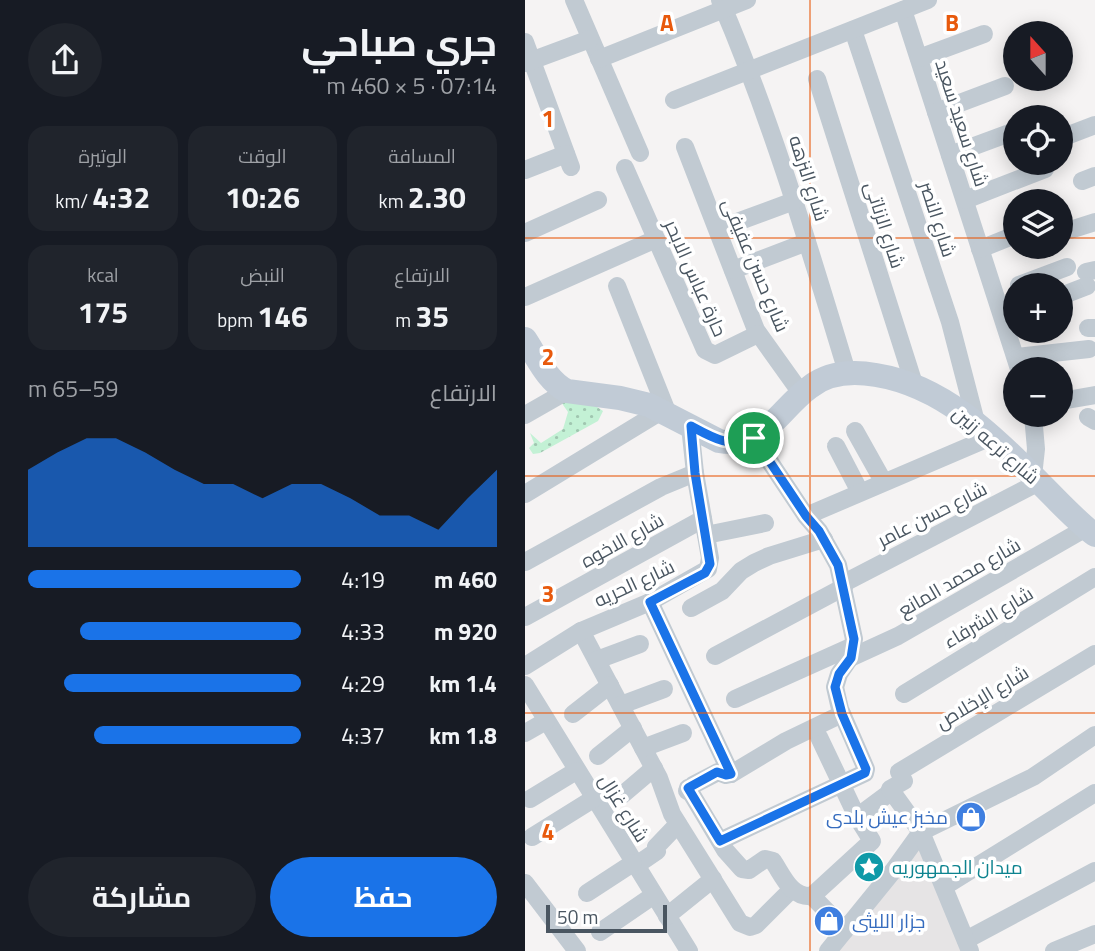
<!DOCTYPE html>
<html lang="ar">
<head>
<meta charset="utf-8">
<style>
  :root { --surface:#171b24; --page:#20242c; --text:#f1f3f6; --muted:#9ea1a6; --accent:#1a73e8 }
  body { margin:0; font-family:"Titillium Web",Cairo,sans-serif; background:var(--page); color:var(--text); direction:rtl; height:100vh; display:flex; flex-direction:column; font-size:26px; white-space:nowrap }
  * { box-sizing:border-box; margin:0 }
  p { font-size:23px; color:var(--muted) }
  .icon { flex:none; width:38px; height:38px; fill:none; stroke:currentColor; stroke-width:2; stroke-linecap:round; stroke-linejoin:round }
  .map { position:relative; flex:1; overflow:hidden; direction:ltr }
  .details { display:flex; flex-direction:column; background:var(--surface); width:525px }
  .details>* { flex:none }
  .needle { width:46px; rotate:339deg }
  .fabs { position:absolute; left:478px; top:21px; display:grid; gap:14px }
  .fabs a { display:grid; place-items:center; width:70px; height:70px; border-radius:50%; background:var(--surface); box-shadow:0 4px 18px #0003; font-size:35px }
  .scale { position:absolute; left:21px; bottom:18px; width:121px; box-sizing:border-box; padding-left:7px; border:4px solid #4a5661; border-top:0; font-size:19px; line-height:24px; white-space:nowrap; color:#4a5661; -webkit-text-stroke:5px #fff; paint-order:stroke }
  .pin { position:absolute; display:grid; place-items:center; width:60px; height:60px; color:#fff; margin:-30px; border:4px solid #fff; border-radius:50%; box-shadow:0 2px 7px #0007 }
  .round { display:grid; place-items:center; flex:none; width:74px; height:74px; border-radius:37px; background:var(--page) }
  .headline { display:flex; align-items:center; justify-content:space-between; height:119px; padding:0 28px }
  h1 { font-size:38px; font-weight:700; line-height:52px }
  .figures { display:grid; grid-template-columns:repeat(3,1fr); gap:10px; height:119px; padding:7px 28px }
  .figures div { display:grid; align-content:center; border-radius:18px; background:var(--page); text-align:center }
  .figures b { font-size:30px; font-weight:700 }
  .figures small { font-size:19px; font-weight:400 }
  .figures p { font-size:19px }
  .chart { height:196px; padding:14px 28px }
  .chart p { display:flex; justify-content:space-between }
  .chart svg { width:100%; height:126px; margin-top:7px; fill:var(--accent); opacity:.7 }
  .primary-button { display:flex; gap:14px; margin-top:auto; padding:14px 28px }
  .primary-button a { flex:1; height:80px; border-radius:42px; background:var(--accent); color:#fff; font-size:28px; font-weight:700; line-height:80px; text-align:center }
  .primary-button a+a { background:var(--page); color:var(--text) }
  ul { padding:0 28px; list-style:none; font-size:23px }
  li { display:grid; grid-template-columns:112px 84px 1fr; align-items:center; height:52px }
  li i { height:18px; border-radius:9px; background:var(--accent) }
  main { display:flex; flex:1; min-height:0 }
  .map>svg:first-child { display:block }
</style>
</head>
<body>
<main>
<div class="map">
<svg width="570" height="951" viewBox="0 0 570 951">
  <defs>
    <pattern id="grass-dots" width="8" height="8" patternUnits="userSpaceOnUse" patternTransform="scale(1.75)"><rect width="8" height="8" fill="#c3f1d5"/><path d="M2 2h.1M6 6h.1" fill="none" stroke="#a0c6b0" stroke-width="1.8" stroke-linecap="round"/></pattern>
  </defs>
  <rect width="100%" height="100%" fill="#f5f3f3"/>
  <polygon fill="#e6e4e5" points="397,840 442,951 306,951"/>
  <polygon fill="url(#grass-dots)" points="54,395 78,411 73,421 15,453 8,454 4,448 9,443 5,433 16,443 38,429 43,412 36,402"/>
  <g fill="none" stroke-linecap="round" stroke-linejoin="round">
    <g stroke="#c1cad2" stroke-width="18">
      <polyline points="49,0 115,153"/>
      <path d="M195,0C247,121 284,247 322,372"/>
      <polyline points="378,10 494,369"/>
      <polyline points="328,30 425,322 451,422"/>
      <polyline points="0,42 46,167"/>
      <polyline points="394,58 459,34"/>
      <polyline points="74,59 222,0"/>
      <polyline points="0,63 65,39"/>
      <polyline points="292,79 389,384"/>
      <polyline points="149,100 403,0"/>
      <polyline points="411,112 480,86"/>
      <polyline points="536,138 570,125"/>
      <polyline points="160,147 231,330 276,393"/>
      <polyline points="425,155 490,131"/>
      <polyline points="100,168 180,350 190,355 233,334"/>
      <polyline points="0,170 41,154"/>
      <polyline points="557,181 570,176"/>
      <polyline points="440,200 520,169"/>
      <polyline points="193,229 269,201"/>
      <polyline points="545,230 570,222"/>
      <polyline points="0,233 73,200"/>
      <polyline points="455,249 490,235"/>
      <polyline points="208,270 282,242"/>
      <polyline points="561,272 570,270"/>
      <polyline points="494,285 542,267"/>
      <polyline points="92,286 143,414"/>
      <polyline points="536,296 562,286"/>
      <polyline points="0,297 131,239"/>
      <polyline points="563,328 570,328"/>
      <polyline points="491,357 564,349"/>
      <polyline points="536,401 570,395"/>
      <polyline points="0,415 42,391"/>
      <polyline points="563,417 570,421"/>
      <polyline points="330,431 358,481"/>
      <polyline points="311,446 335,492"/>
      <polyline points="508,476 511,449 508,415"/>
      <polyline points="0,494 138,410"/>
      <polyline points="281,516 466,437"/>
      <polyline points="181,535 240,523"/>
      <polyline points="0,562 136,487 170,473"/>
      <polyline points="319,583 514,482"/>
      <polyline points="125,602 206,774"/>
      <polyline points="166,608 197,591 216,571 229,563 244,556 299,539"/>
      <polyline points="0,617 178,519"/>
      <polyline points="56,631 134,778 147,814 215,923 225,927 231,925 266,890"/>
      <polyline points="190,656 319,587"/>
      <polyline points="325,658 373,636 561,528"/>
      <polyline points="72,660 115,644"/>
      <polyline points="0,666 56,631 125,602 183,569 185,558 170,473 165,426"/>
      <polyline points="0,685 164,951"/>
      <polyline points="379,694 570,577"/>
      <polyline points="210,699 328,646"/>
      <polyline points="96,705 139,689"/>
      <polyline points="48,714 85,685"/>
      <polyline points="0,733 21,721"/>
      <polyline points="294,737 332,817"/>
      <polyline points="118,748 158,733"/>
      <polyline points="73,756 108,728"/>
      <path d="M163,788L200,850L217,869L224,870L240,859L248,861C258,876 266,898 287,896L320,930"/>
      <polyline points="162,791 168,785 193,772 201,775 206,774 261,741 317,714"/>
      <polyline points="96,796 129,768"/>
      <polyline points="5,799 51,771"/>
      <polyline points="7,837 68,799"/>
      <polyline points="195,841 340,773 341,769 315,709 310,687 314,674 325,658 329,639 313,565 294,531 281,516 229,438"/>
      <polyline points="110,866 132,851 131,847 153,824"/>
      <polyline points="0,883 52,951"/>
      <polyline points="420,886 570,793"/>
      <polyline points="62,893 108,863"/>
      <polyline points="287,896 347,841 332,817 367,791"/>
      <polyline points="142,916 188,879"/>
      <polyline points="75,932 129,895"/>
      <polyline points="441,940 570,871"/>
      <polyline points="303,951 368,871 396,832 508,777 570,735"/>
      <polyline points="445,951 396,832 365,789 379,781 374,772 570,654"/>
      <polyline points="529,951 570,934"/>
    </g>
    <path stroke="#c1cbd6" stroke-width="24" d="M0,339C12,357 22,381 42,391L95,398L124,405L194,441C240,449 253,410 285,387C304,372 327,371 351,375C419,386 468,436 516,484C533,501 550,520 570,535"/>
  </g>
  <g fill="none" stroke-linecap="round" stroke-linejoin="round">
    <g stroke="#fff" stroke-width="14">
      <path id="route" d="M166,426C188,438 204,448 229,438L281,516L294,531L313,565L329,639L326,658L314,674L310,687L317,714L341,769L340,773L195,841L163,788L192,772L201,775L206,774L125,602L180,573L185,564L170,473Z"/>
    </g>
    <use href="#route" stroke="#1a73e8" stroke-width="9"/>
  </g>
  <path fill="none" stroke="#e8590c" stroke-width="2" stroke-opacity="0.55" d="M285,0V951M0,238H490M536,238H570M0,476H570M0,713H570"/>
  <defs>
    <g id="shop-disc" transform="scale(1.575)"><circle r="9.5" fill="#3f7fe0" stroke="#fff"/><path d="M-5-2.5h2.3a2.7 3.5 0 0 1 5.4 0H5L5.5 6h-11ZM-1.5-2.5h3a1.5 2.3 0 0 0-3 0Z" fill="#fff"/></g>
    <g id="sight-disc" transform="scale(1.575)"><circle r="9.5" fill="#0f9aa8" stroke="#fff"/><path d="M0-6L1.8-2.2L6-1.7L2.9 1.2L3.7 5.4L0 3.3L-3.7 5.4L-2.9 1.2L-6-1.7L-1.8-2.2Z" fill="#fff"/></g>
  </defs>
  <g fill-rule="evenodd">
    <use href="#shop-disc" x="446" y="817"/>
    <use href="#sight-disc" x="344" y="867"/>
    <use href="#shop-disc" x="304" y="921"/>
  </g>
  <g text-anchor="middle" stroke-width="7" stroke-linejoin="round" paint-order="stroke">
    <g font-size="19" fill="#4a5661" stroke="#fff">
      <text transform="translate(437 123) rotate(72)" y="7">شارع سعيد سعيد</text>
      <text transform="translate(284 178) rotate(72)" y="7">شارع النزهه</text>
      <text transform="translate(413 219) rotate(72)" y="7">شارع النصر</text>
      <text transform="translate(360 225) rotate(72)" y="7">شارع الزناتى</text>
      <text transform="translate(231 265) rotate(67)" y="7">شارع حسن عفيفى</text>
      <text transform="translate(171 278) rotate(66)" y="7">حارة عباس الابحر</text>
      <text transform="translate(471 445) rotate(41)" y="7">شارع ترعه زنين</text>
      <text transform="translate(407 514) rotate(-27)" y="7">شارع حسن عامر</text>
      <text transform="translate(97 540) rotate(-29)" y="7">شارع الاخوه</text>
      <text transform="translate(434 577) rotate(-30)" y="7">شارع محمد المانع</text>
      <text transform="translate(109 583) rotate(-25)" y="7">شارع الحريه</text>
      <text transform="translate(463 617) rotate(-31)" y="7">شارع الشرفاء</text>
      <text transform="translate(457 697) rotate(-31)" y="7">شارع الإخلاص</text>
      <text transform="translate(99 808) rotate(58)" y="7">شارع غزال</text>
    </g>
    <g font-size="19" fill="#366cbe" stroke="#fff" text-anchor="end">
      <text x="423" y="824">مخبز عيش بلدى</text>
      <text x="327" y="928" text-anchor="start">جزار الليثى</text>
    </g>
    <g font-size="19" fill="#0d838f" stroke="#fff" text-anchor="start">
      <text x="367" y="874">ميدان الجمهوريه</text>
    </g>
  </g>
  <g font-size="23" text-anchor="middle" font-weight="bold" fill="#e8590c" stroke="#fff" stroke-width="7" stroke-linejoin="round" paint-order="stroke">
    <text x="142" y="31">A</text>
    <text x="427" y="31">B</text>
    <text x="23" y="127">1</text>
    <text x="23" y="365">2</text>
    <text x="23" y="602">3</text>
    <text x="23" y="840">4</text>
  </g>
</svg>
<div class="fabs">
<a><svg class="needle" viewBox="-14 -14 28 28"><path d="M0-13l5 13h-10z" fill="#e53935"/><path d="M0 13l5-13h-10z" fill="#9ea1a6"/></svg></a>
<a><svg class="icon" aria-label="locate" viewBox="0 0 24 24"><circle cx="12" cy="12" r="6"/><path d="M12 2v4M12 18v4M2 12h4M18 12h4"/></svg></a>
<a><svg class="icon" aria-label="layers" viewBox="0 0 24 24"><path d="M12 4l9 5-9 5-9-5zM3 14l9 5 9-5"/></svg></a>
<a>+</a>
<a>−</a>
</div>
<div class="scale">50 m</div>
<div class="pin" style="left:229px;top:438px;background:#1e9e55"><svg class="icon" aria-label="arrive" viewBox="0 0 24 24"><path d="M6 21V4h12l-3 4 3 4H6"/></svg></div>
</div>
<section class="details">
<div class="headline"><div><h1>جري صباحي</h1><p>07:14 · 5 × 460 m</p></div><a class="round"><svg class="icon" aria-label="share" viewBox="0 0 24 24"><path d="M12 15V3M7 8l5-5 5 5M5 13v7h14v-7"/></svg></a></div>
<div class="figures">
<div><p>المسافة</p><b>2.30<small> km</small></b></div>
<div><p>الوقت</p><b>10:26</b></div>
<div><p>الوتيرة</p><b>4:32<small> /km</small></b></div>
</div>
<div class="figures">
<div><p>الارتفاع</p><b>35<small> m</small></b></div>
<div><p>النبض</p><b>146<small> bpm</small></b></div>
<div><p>kcal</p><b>175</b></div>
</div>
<div class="chart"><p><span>الارتفاع</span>59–65 m</p>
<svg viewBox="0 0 160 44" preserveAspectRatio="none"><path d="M0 44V17L10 11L20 6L30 6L40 11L50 17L60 22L70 22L80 27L90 22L100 22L110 27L120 33L130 33L140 38L150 27L160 17V44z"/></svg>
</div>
<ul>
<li><b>460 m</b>4:19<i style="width:100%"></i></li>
<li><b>920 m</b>4:33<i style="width:81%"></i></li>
<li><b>1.4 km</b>4:29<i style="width:87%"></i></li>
<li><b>1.8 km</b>4:37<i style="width:76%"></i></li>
</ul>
<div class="primary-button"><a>حفظ</a><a>مشاركة</a></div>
</section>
</main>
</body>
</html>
